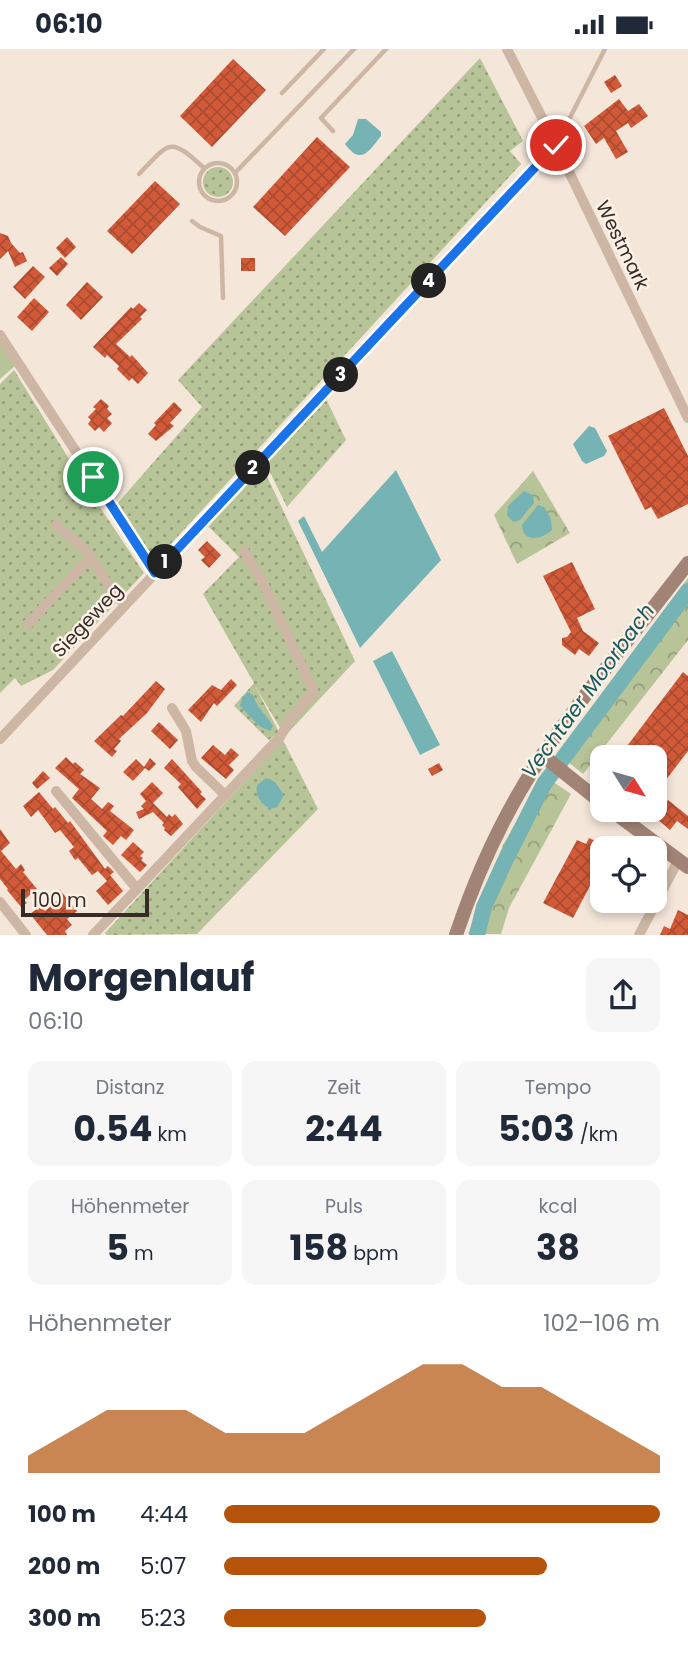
<!DOCTYPE html>
<html lang="de">
<head>
<meta charset="utf-8">
<style>
  :root { --surface:#fff; --page:#f6f6f7; --text:#1f2937; --muted:#747a83; --accent:#b45309 }
  body { margin:0; font-family:Poppins,sans-serif; background:var(--page); color:var(--text); height:100vh; display:flex; flex-direction:column; font-size:26px; white-space:nowrap }
  * { box-sizing:border-box; margin:0 }
  p { font-size:23px; color:var(--muted) }
  .icon { flex:none; width:38px; height:38px; fill:none; stroke:currentColor; stroke-width:2; stroke-linecap:round; stroke-linejoin:round }
  .map { position:relative; height:886px; overflow:hidden }
  .panel { display:flex; flex-direction:column; background:var(--surface); flex:1 }
  .panel>* { flex:none }
  .needle { width:46px; rotate:127deg }
  .fabs { position:absolute; left:590px; top:696px; display:grid; gap:14px }
  .fabs a { display:grid; place-items:center; width:77px; height:77px; border-radius:14px; background:var(--surface); box-shadow:0 4px 10px #0003; font-size:35px }
  .scale { position:absolute; left:21px; bottom:18px; width:128px; box-sizing:border-box; padding-left:7px; border:4px solid #372b26; border-top:0; font-size:19px; line-height:24px; white-space:nowrap; color:#372b26; -webkit-text-stroke:5px #fbf1e6; paint-order:stroke }
  .pin { position:absolute; display:grid; place-items:center; width:60px; height:60px; color:#fff; margin:-30px; border:4px solid #fff; border-radius:50%; box-shadow:0 2px 7px #0007 }
  .km { position:absolute; width:35px; height:35px; margin:-18px; border-radius:50%; background:#222; color:#fff; font-size:19px; line-height:35px; text-align:center }
  .round { display:grid; place-items:center; flex:none; width:74px; height:74px; border-radius:14px; background:var(--page) }
  .overview { display:flex; align-items:center; justify-content:space-between; height:119px; padding:0 28px }
  h1 { font-size:38px; font-weight:700; line-height:52px }
  .stats { display:grid; grid-template-columns:repeat(3,1fr); gap:10px; height:119px; padding:7px 28px }
  .stats div { display:grid; align-content:center; border-radius:14px; background:var(--page); text-align:center }
  .stats b { font-size:35px; font-weight:700 }
  .stats small { font-size:19px; font-weight:400 }
  .stats p { font-size:19px }
  .chart { height:196px; padding:14px 28px }
  .chart p { display:flex; justify-content:space-between }
  .chart svg { width:100%; height:126px; margin-top:7px; fill:var(--accent); opacity:.7 }
  ul { padding:0 28px; list-style:none; font-size:23px }
  li { display:grid; grid-template-columns:112px 84px 1fr; align-items:center; height:52px }
  li i { height:18px; border-radius:9px; background:var(--accent) }
  .status { display:flex; justify-content:space-between; align-items:center; height:49px; padding:0 35px; background:var(--surface); direction:ltr }
  .status svg { height:19px; fill:currentColor }
  .map>svg:first-child { display:block }
</style>
</head>
<body>
<div class="status"><b>06:10</b><svg viewBox="0 0 49 12"><path d="M0 12V9h3v3zM5 12V6h3v6zM10 12V3h3v9zM15 12V0h3v12zM26 1h20v11H26zM47 4h2v5h-2z"/></svg></div>
<div class="map">
<svg width="688" height="886" viewBox="0 0 688 886">
  <defs>
    <pattern id="grass-dots" width="8" height="8" patternUnits="userSpaceOnUse" patternTransform="scale(1.75)"><rect width="8" height="8" fill="#b6c497"/><path d="M2 2h.1M6 6h.1" fill="none" stroke="#959f7b" stroke-width="1.8" stroke-linecap="round"/></pattern>
    <pattern id="forest-crowns" width="20" height="18" patternUnits="userSpaceOnUse" patternTransform="scale(1.75)"><rect width="20" height="18" fill="#b6c497"/><path d="M2 6a3 3 0 1 1 6 0M12 15a3 3 0 1 1 6 0" fill="none" stroke="#959f7b"/></pattern>
    <pattern id="building-cross-hatch" width="8" height="8" patternUnits="userSpaceOnUse" patternTransform="scale(1.75)"><rect width="8" height="8" fill="#d25a39"/><path d="M0 0l8 8M0 8l8-8" fill="none" stroke="#ab4b30"/></pattern>
  </defs>
  <rect width="100%" height="100%" fill="#f4e6d9"/>
  <g fill="url(#grass-dots)">
    <polygon points="480,9 523,92 510,102 521,115 155,512 116,456 202,358 178,331"/>
    <circle cx="218" cy="133" r="15"/>
    <polygon points="14,321 85,436 144,524 53,621 21,637 15,629 0,644 0,335"/>
    <polygon points="325,348 346,391 287,458 266,415"/>
    <polygon points="262,417 355,612 285,687 255,637 279,683 269,691 234,657 254,634 203,545 239,508 205,474"/>
    <polygon points="283,691 318,760 197,885 106,886 105,884"/>
  </g>
  <g fill="url(#forest-crowns)">
    <polygon points="533,422 570,484 517,515 494,466"/>
    <polygon points="688,529 688,591 583,725 557,704"/>
    <polygon points="543,726 571,745 509,859 501,885 468,885 503,796"/>
  </g>
  <polygon fill="#b6c497" points="0,293 15,317 0,330"/>
  <g fill="#75b3b4">
    <path d="M358,70H366L381,83V87C369,102 361,117 345,95L353,86Z"/>
    <polygon points="589,377 595,379 607,402 604,407 586,415 582,412 573,395"/>
    <polygon points="396,421 441,511 360,599 298,472 304,467 322,503"/>
    <polygon points="524,442 533,446 534,454 520,471 513,473 507,466 508,457"/>
    <path d="M538,456L544,458L551,470L552,481C542,490 523,495 522,476Z"/>
    <polygon points="392,602 440,696 420,706 373,612"/>
    <path d="M248,643L253,646C256,658 267,666 273,677L270,682L259,677L240,657L242,649Z"/>
    <path d="M266,729L275,733L284,746L277,758L270,760C261,754 255,748 257,736Z"/>
  </g>
  <g fill="none" stroke-linecap="round" stroke-linejoin="round">
    <polyline stroke="#75b3b4" stroke-width="16" points="477,886 484,858 504,814 544,735 688,542"/>
  </g>
  <g fill="url(#building-cross-hatch)">
    <polygon points="233,10 266,41 212,98 180,67"/>
    <polygon points="615,26 622,37 611,44 604,33"/>
    <polygon points="619,50 628,62 639,55 648,67 631,79 628,74 616,82 628,103 616,110 604,89 596,95 584,77"/>
    <polygon points="317,88 350,118 285,187 253,158"/>
    <polygon points="155,132 180,155 132,205 107,182"/>
    <polygon points="0,184 8,187 11,194 20,204 23,203 27,212 15,218 8,202 0,210"/>
    <polygon points="67,188 76,198 65,209 56,199"/>
    <polygon points="61,208 68,215 57,227 49,219"/>
    <rect x="241" y="209" width="14" height="13"/>
    <polygon points="33,217 45,228 25,250 13,238"/>
    <polygon points="87,233 103,248 81,271 66,256"/>
    <polygon points="34,249 49,263 32,282 17,268"/>
    <polygon points="139,254 147,261 140,268 142,270 116,295 130,308 132,306 148,324 138,335 132,329 129,332 117,320 119,317 107,306 105,309 93,298 131,258 133,260"/>
    <polygon points="101,350 109,357 107,360 112,365 107,369 112,374 104,383 99,378 95,382 88,375 91,371 88,368 96,360 93,358"/>
    <polygon points="174,353 182,361 170,374 174,377 156,392 148,385 156,376 154,374"/>
    <polygon points="664,359 688,407 688,455 658,470 651,458 645,461 608,387"/>
    <polygon points="207,492 221,506 209,519 201,511 205,508 198,501"/>
    <polygon points="572,513 595,560 577,569 583,582 599,594 589,607 579,600 575,606 562,596 562,589 567,588 571,583 543,527"/>
    <polygon points="683,623 688,627 688,702 659,740 654,737 654,709 618,709"/>
    <polygon points="231,630 237,636 217,657 214,654 201,673 188,661 212,636 221,641"/>
    <polygon points="156,632 165,640 147,664 119,690 121,692 114,700 117,702 112,708 94,692 121,666 123,667"/>
    <polygon points="159,673 178,691 170,700 151,682"/>
    <polygon points="213,696 225,706 231,699 239,706 229,716 234,721 226,730 201,709"/>
    <polygon points="66,708 73,715 75,713 84,721 80,725 100,739 91,750 102,760 108,753 114,757 110,762 134,781 126,791 121,787 113,796 103,787 107,782 72,749 79,740 55,719"/>
    <polygon points="150,709 156,715 149,722 145,719 133,732 123,723 136,710 144,718"/>
    <polygon points="172,710 202,743 200,745 206,750 197,760 178,738 181,735 164,719"/>
    <polygon points="439,714 443,721 432,727 428,720"/>
    <polygon points="43,722 50,729 37,740 32,734"/>
    <polygon points="152,733 163,744 153,754 167,768 169,765 172,768 175,765 183,775 171,787 164,781 165,779 162,776 164,774 153,763 139,770 136,763 144,760 141,757 146,752 140,745"/>
    <polygon points="39,743 53,760 55,758 68,774 70,772 105,820 108,817 114,823 110,826 123,842 108,856 96,842 107,832 98,822 92,826 78,809 75,811 69,802 74,798 60,781 55,784 38,761 31,768 23,757"/>
    <polygon points="668,751 688,767 688,780 677,772 670,781 655,768"/>
    <polygon points="0,780 10,794 1,802 16,820 21,815 25,821 23,823 37,840 24,851 27,854 21,858 7,841 8,840 0,830"/>
    <polygon points="589,789 602,795 599,801 602,803 602,814 573,869 543,854 577,791 586,795"/>
    <polygon points="133,793 144,803 140,807 143,809 141,811 147,816 140,823 121,806"/>
    <polygon points="60,841 77,862 67,870 72,876 65,882 67,886 47,886 30,865 41,857 45,862 59,850 55,846"/>
    <polygon points="678,861 688,866 688,886 660,886 664,877 670,880"/>
  </g>
  <g fill="none" stroke-linecap="round" stroke-linejoin="round">
    <g stroke="#cdb6a4" stroke-width="4.5">
      <polyline points="282,44 324,0"/>
      <polyline points="333,82 321,69 386,0"/>
      <polyline points="556,96 605,0"/>
      <circle cx="218" cy="133" r="19"/>
      <polyline points="235,124 354,0"/>
      <path d="M139,125C170,93 169,87 204,119"/>
      <polyline points="192,172 200,178 221,187 223,249"/>
    </g>
    <g stroke="#cdb6a4" stroke-width="10">
      <polyline points="507,0 556,96 688,369"/>
      <polyline points="0,286 155,524"/>
      <polyline points="56,476 87,502 115,547 126,555"/>
      <polyline points="28,575 81,518 92,510"/>
      <polyline points="172,659 186,682 192,712 196,718 225,746"/>
      <polyline points="0,690 556,96"/>
      <polyline points="56,742 137,840 93,886"/>
      <polyline points="137,840 280,688 290,671 314,643 264,536 244,502"/>
      <polyline points="0,853 26,886"/>
      <polyline points="639,886 678,812"/>
    </g>
    <g stroke="#a18475" stroke-width="14">
      <polyline points="542,706 602,754"/>
      <polyline points="611,761 688,818"/>
      <path d="M456,886C477,823 505,762 542,707C587,640 639,578 688,514"/>
    </g>
  </g>
  <g fill="none" stroke-linecap="round" stroke-linejoin="round">
    <g stroke="#fff" stroke-width="14">
      <polyline id="route" points="93,428 155,524 556,96"/>
    </g>
    <use href="#route" stroke="#1a73e8" stroke-width="9"/>
  </g>
  <g text-anchor="middle" stroke-width="5" stroke-linejoin="round" paint-order="stroke">
    <g font-size="19" fill="#372b26" stroke="#fbf1e6">
      <text transform="translate(623 196) rotate(64)" y="7">Westmark</text>
      <text transform="translate(87 571) rotate(-47)" y="7">Siegeweg</text>
    </g>
    <g font-size="21" font-style="italic" fill="#185a5d" stroke="#fbf1e6">
      <text transform="translate(588 642) rotate(-54)" y="7">Vechtaer Moorbach</text>
    </g>
  </g>
</svg>
<div class="fabs">
<a><svg class="needle" viewBox="-14 -14 28 28"><path d="M0-13l5 13h-10z" fill="#e53935"/><path d="M0 13l5-13h-10z" fill="#747a83"/></svg></a>
<a><svg class="icon" aria-label="locate" viewBox="0 0 24 24"><circle cx="12" cy="12" r="6"/><path d="M12 2v4M12 18v4M2 12h4M18 12h4"/></svg></a>
</div>
<div class="scale">100 m</div>
<div class="pin" style="left:93px;top:428px;background:#1e9e55"><svg class="icon" aria-label="arrive" viewBox="0 0 24 24"><path d="M6 21V4h12l-3 4 3 4H6"/></svg></div>
<div class="pin" style="left:556px;top:96px;background:#d93025"><svg class="icon" aria-label="check" viewBox="0 0 24 24"><path d="M5 12l5 5 9-10"/></svg></div>
<b class="km" style="left:165px;top:513px">1</b>
<b class="km" style="left:253px;top:419px">2</b>
<b class="km" style="left:341px;top:326px">3</b>
<b class="km" style="left:429px;top:232px">4</b>
</div>
<section class="panel">
<div class="overview"><div><h1>Morgenlauf</h1><p>06:10</p></div><a class="round"><svg class="icon" aria-label="share" viewBox="0 0 24 24"><path d="M12 15V3M7 8l5-5 5 5M5 13v7h14v-7"/></svg></a></div>
<div class="stats">
<div><p>Distanz</p><b>0.54<small> km</small></b></div>
<div><p>Zeit</p><b>2:44</b></div>
<div><p>Tempo</p><b>5:03<small> /km</small></b></div>
</div>
<div class="stats">
<div><p>Höhenmeter</p><b>5<small> m</small></b></div>
<div><p>Puls</p><b>158<small> bpm</small></b></div>
<div><p>kcal</p><b>38</b></div>
</div>
<div class="chart"><p><span>Höhenmeter</span>102–106 m</p>
<svg viewBox="0 0 160 44" preserveAspectRatio="none"><path d="M0 44V38L10 30L20 22L30 22L40 22L50 30L60 30L70 30L80 22L90 14L100 6L110 6L120 14L130 14L140 22L150 30L160 38V44z"/></svg>
</div>
<ul>
<li><b>100 m</b>4:44<i style="width:100%"></i></li>
<li><b>200 m</b>5:07<i style="width:74%"></i></li>
<li><b>300 m</b>5:23<i style="width:60%"></i></li>
</ul>
</section>
</body>
</html>
